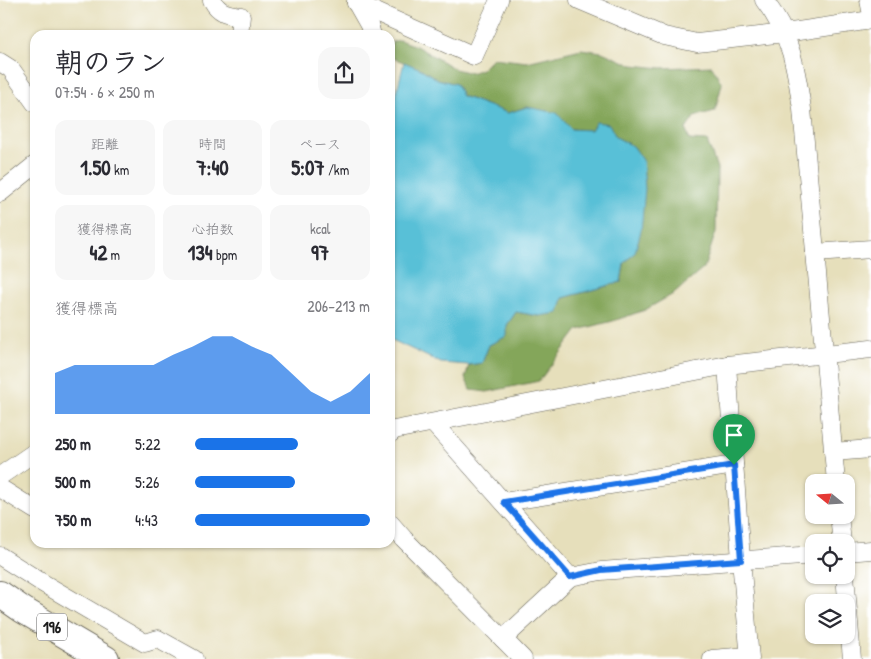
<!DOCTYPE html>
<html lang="ja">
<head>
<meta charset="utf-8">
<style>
  :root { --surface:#fff; --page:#f7f7f7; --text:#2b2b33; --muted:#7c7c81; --accent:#1a73e8 }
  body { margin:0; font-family:"Patrick Hand","Klee One",sans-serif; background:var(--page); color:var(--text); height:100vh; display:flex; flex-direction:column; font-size:19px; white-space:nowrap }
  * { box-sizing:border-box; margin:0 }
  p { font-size:16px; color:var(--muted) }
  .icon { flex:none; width:28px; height:28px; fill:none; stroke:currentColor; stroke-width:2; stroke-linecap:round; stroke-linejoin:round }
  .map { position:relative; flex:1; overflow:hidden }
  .sheet { position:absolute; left:30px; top:30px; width:365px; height:518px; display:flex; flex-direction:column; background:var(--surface); border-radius:15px; box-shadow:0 1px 4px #0004 }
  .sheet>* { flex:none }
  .needle { width:32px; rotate:288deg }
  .tools { position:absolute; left:805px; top:474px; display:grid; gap:10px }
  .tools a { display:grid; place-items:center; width:50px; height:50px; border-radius:10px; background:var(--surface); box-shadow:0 1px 4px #0004; font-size:25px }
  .pin { position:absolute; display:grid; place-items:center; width:42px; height:42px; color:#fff; margin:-51px -21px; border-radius:50% 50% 50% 0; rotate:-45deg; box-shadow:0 0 5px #0007 }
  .pin .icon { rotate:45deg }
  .round { display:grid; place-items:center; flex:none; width:52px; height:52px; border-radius:15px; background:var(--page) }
  .head { display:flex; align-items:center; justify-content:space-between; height:85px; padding:0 25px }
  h1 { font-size:28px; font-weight:700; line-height:38px }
  .stats { display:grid; grid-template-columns:repeat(3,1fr); gap:8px; height:85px; padding:5px 25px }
  .stats div { display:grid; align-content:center; border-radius:12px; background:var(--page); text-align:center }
  .stats b { font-size:21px; font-weight:700 }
  .stats small { font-size:14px; font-weight:400 }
  .stats p { font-size:14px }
  .chart { height:140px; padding:10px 25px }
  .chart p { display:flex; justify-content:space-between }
  .chart svg { width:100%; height:90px; margin-top:5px; fill:var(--accent); opacity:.7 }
  ul { padding:0 25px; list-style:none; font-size:16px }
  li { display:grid; grid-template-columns:80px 60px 1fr; align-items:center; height:38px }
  li i { height:12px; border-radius:6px; background:var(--accent) }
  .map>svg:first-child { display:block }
</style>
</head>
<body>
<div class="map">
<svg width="871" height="659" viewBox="0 0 871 659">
  <rect width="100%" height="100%" fill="#fff"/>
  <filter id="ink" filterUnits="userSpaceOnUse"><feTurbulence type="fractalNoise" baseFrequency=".02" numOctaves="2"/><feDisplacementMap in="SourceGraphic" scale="10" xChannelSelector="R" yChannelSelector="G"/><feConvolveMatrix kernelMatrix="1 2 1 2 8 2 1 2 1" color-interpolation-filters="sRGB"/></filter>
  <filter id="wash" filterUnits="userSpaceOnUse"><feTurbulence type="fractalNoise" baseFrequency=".0096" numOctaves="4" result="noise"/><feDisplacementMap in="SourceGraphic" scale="20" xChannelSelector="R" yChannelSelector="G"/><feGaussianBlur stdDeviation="1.12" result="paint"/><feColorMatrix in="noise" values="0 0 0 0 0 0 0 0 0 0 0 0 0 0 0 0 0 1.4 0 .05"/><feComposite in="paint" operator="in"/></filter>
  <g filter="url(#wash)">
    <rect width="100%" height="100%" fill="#e6dfbb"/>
    <polygon fill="#84a65a" stroke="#50613b" points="399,40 416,46 455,69 471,73 482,69 493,58 527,62 581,49 602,52 632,65 662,68 712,66 722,84 715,111 695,116 686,129 689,140 707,141 717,168 716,232 704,268 675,293 645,310 613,321 578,330 539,381 487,392 471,390 465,378 469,365 482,363 489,345 506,336 507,325 516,312 539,316 563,298 621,282 624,264 635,252 634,147 616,137 591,130 571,129 527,107 508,113 462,96 456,84 437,79 421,69 393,58 390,52 392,42"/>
    <polygon fill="#59c0d7" stroke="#3a6e7a" points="404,62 421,69 437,79 456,84 462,96 508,113 527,107 557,113 571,129 591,130 596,122 609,124 616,137 634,147 643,160 645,189 641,231 635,252 624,264 621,282 563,298 559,313 539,316 516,312 507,325 507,336 489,345 482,363 469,365 441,363 390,339 390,132 393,107"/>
  </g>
  <g filter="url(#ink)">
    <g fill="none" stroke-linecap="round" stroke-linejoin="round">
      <g stroke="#636054" stroke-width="19">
        <g id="minor">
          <path d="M212,0C219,13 227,14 241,16L239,35"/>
          <polyline points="579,0 664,36 697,43 785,33 871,20"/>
          <path d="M764,0C791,35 796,67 802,109L836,482"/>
          <polyline points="869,0 871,10"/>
          <polyline points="356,2 369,25 372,35"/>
          <polyline points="356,3 474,56 499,0"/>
          <polyline points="0,62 11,69 35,103"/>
          <polyline points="0,193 35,165"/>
          <polyline points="815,253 871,249"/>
          <polyline points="727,365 741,560 750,659"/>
          <polyline points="433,423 570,577 601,571 814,555"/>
          <polyline points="390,434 394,430 727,365 871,349"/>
          <polyline points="833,452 871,449"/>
          <polyline points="0,476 35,452"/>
          <polyline points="0,488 35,510"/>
          <polyline points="504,502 734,465"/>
          <polyline points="839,515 842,542"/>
          <polyline points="390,523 404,539 523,659"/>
          <polyline points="846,552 871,550"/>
          <polyline points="0,556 41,582 145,643 158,639 194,659"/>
          <polyline points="845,575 852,659"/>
          <polyline points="503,639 570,577"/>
          <polyline points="712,659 749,656"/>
        </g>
      </g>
      <g stroke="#636054" stroke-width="28">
        <polyline id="highway" points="0,594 23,610 106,659"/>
      </g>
      <use href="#minor" stroke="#fff" stroke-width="18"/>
      <use href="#highway" stroke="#fff" stroke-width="26"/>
    </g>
  </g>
  <g fill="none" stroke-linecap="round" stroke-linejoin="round" filter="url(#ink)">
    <g stroke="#fff" stroke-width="10">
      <polygon id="route" points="734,465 741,560 601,570 570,577 504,502"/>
    </g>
    <use href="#route" stroke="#1a73e8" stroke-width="6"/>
  </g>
  <g text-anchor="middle" stroke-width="4" stroke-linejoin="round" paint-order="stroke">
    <rect fill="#fff" stroke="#606060" stroke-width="1" x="37" y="613.5" width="30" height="27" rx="4"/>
    <g font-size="16" font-weight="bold" fill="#1c1c1c">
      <text x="52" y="633">196</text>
    </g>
  </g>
</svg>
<div class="tools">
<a><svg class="needle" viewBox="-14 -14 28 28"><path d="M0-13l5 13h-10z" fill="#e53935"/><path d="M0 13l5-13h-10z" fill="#7c7c81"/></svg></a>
<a><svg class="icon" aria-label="locate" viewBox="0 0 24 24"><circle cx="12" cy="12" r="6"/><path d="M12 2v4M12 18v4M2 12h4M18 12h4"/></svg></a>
<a><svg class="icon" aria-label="layers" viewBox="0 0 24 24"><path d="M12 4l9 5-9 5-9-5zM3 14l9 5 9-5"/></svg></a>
</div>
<div class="pin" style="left:734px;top:465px;background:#1e9e55"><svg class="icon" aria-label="arrive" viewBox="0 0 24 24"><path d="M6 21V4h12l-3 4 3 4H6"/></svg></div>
<section class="sheet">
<div class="head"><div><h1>朝のラン</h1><p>07:54 · 6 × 250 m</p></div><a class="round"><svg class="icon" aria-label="share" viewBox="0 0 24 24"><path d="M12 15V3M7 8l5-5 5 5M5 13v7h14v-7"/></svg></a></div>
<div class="stats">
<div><p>距離</p><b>1.50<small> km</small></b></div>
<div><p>時間</p><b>7:40</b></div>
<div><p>ペース</p><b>5:07<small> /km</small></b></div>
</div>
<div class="stats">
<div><p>獲得標高</p><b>42<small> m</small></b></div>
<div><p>心拍数</p><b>134<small> bpm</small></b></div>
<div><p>kcal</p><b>97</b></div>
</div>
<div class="chart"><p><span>獲得標高</span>206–213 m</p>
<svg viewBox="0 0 160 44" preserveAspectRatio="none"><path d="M0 44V24L10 20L20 20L30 20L40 20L50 20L60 15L70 11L80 6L90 6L100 11L110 15L120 24L130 33L140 38L150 33L160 24V44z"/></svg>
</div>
<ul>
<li><b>250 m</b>5:22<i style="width:59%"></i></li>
<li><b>500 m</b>5:26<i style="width:57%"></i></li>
<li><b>750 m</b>4:43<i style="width:100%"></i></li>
</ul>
</section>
</div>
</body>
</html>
